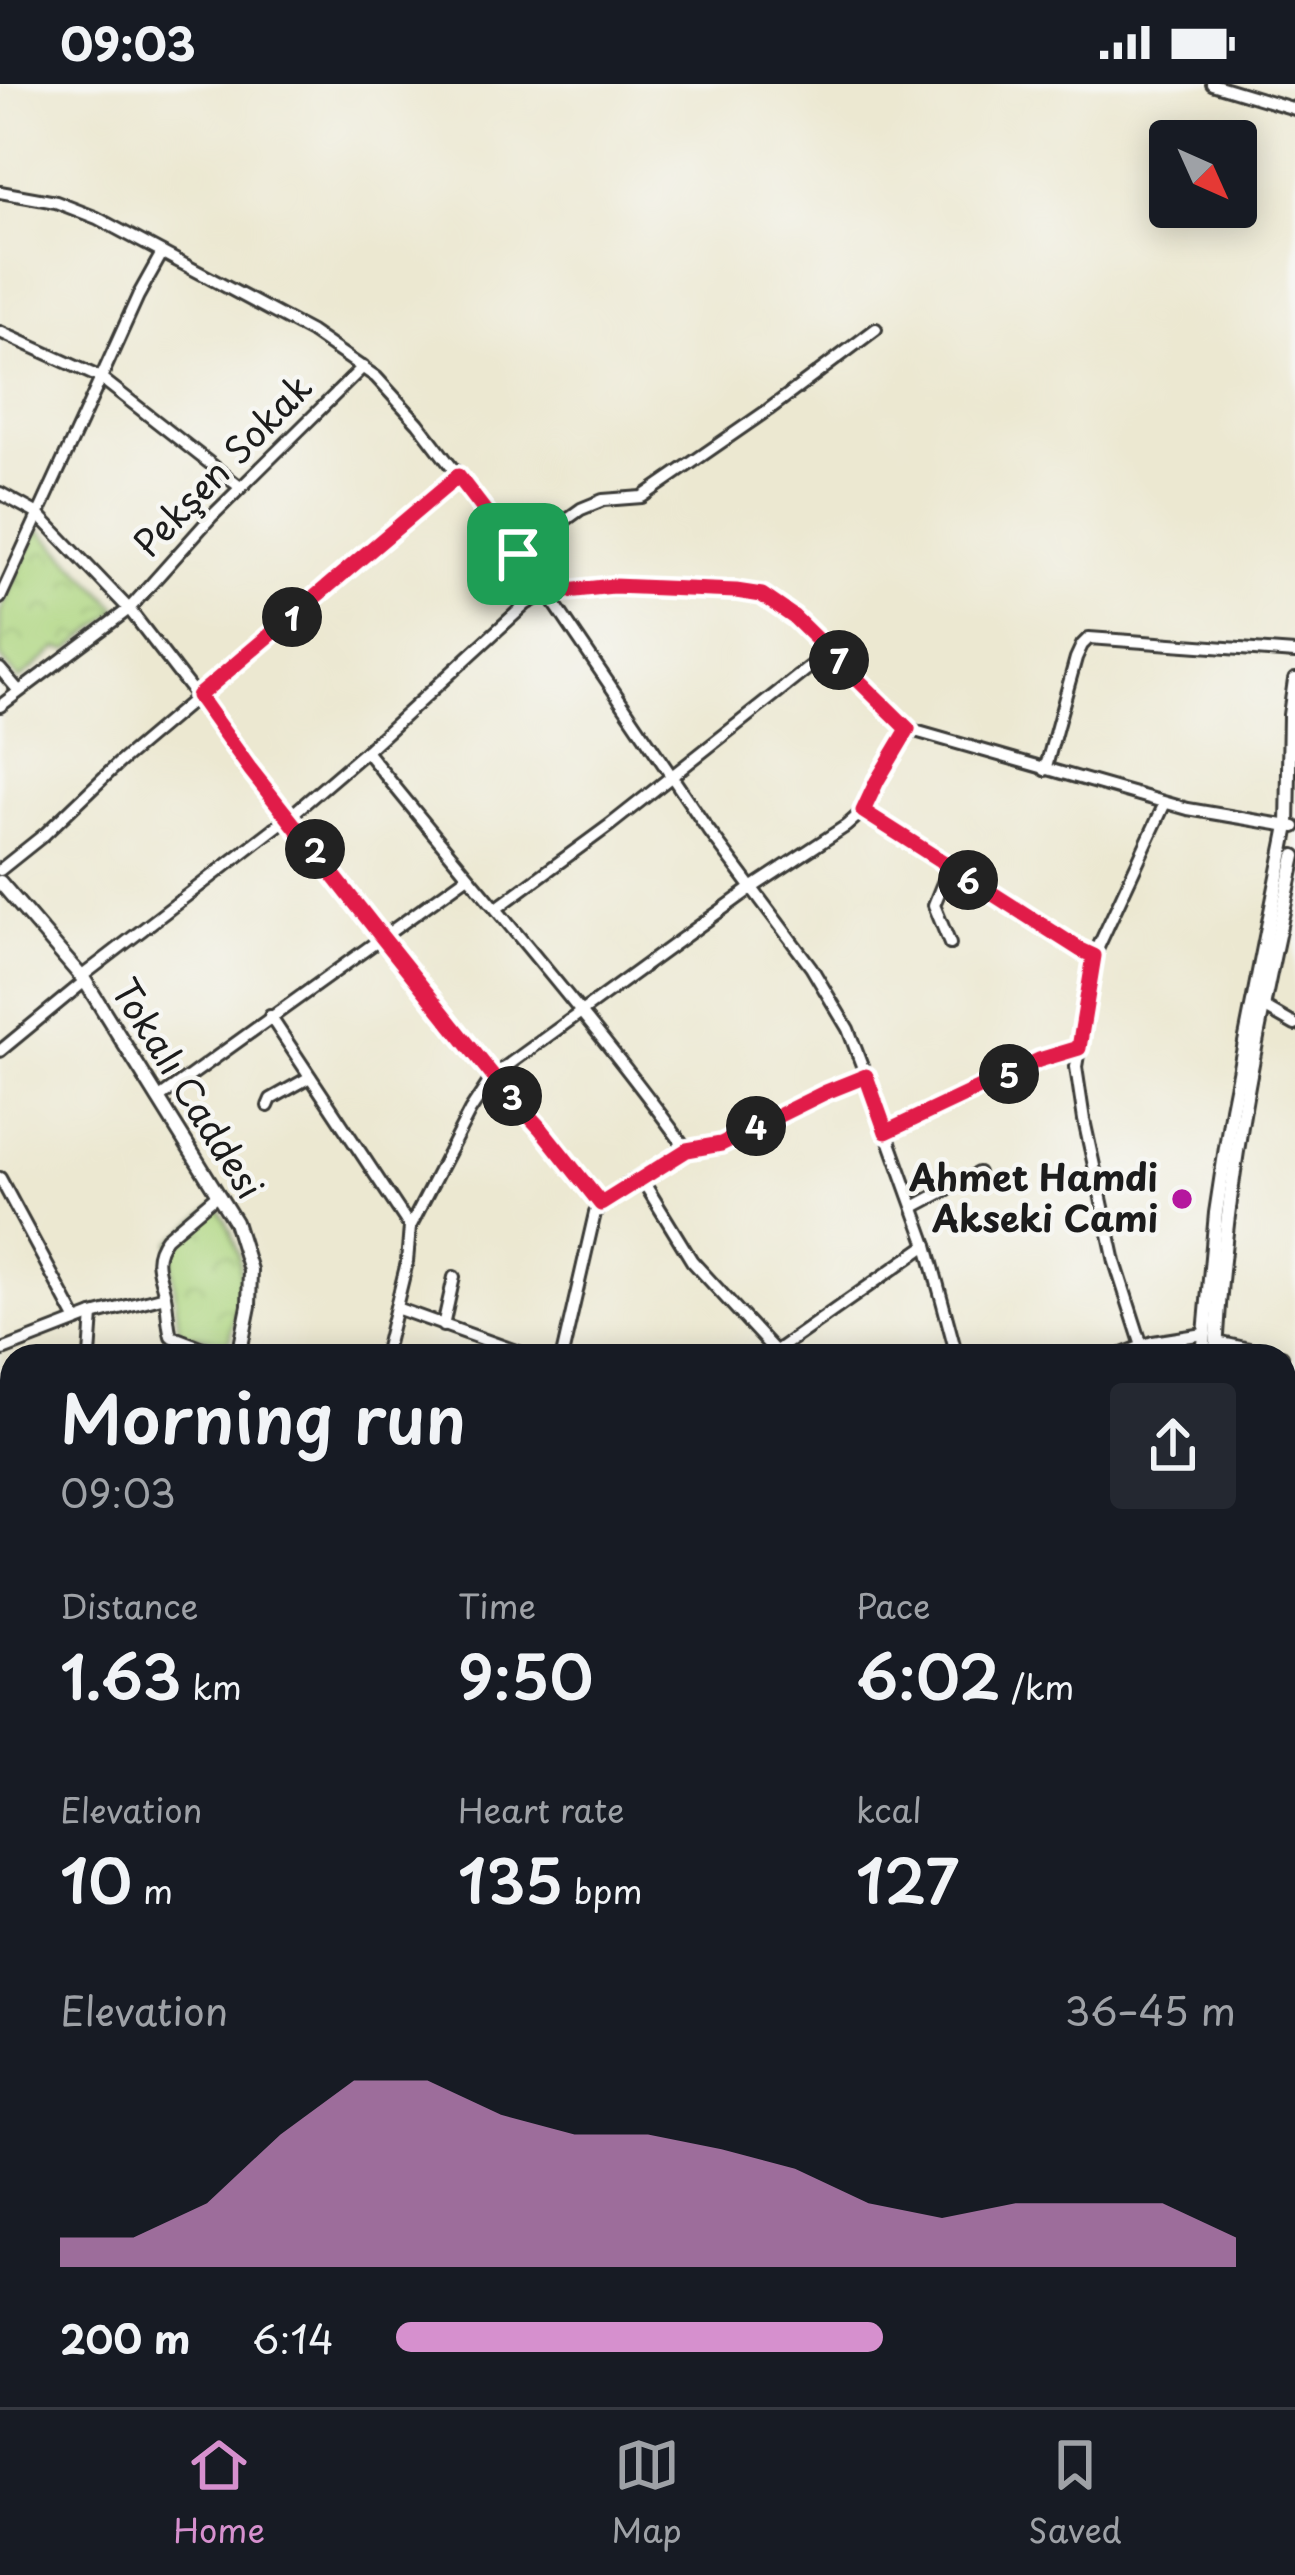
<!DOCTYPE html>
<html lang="en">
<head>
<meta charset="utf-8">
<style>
  :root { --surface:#171b24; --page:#242831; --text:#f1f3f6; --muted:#9ea1a6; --line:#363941; --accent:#d690ce }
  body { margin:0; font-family:"Playpen Sans",sans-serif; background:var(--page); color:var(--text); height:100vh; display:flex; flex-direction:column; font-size:45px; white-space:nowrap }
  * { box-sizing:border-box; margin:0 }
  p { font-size:39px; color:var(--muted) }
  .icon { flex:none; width:66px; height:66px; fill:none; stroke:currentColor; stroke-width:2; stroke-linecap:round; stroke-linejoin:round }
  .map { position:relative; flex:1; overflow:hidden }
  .sheet { position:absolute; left:0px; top:1260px; width:1296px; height:1065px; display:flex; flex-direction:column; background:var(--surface); border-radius:36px 36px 0 0; box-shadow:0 6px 30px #0003 }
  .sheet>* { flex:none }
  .needle { width:78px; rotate:135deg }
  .buttons { position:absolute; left:1149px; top:36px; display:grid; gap:24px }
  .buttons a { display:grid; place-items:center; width:108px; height:108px; border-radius:12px; background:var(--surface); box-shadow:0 6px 30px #0003; font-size:60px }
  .pin { position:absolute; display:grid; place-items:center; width:102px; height:102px; color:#fff; margin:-51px; border-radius:24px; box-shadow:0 6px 18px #0006 }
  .km { position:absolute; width:60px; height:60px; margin:-30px; border-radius:50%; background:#222; color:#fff; font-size:33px; line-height:60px; text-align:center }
  .round { display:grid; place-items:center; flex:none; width:126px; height:126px; border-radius:12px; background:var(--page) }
  .headline { display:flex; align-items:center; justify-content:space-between; height:204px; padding:0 60px }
  h1 { font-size:66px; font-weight:600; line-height:90px }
  .figures { display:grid; grid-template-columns:repeat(3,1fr); gap:18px; height:204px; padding:12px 60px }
  .figures div { display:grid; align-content:center }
  .figures b { font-size:60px; font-weight:600 }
  .figures small { font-size:33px; font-weight:400 }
  .figures p { font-size:33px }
  .chart { height:336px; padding:24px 60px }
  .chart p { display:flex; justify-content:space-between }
  .chart svg { width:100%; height:216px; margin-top:12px; fill:var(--accent); opacity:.7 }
  ul { padding:0 60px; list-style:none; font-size:39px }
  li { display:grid; grid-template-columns:192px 144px 1fr; align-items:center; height:90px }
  li i { height:30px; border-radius:15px; background:var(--accent) }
  .status { display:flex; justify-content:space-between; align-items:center; height:84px; padding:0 60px; background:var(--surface); direction:ltr }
  .status svg { height:33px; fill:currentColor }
  .tabs { display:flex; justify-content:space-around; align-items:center; height:168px; border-top:3px solid var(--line); background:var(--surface); font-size:33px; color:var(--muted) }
  .tabs a { display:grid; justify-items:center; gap:6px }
  .tabs .current { color:var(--accent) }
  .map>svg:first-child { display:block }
</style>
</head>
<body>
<div class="status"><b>09:03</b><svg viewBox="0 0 49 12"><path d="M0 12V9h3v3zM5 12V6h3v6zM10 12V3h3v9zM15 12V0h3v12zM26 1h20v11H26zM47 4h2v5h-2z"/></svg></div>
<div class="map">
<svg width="1295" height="2323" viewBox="0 0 1295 2323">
  <defs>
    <pattern id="park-crowns" width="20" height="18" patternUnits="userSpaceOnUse" patternTransform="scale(3)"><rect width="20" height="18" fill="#aed680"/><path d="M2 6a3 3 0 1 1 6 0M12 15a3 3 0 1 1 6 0" fill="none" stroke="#95b76e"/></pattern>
  </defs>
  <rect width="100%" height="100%" fill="#f6f6f2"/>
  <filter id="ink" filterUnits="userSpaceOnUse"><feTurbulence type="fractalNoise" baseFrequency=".00833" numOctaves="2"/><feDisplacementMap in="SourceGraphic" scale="24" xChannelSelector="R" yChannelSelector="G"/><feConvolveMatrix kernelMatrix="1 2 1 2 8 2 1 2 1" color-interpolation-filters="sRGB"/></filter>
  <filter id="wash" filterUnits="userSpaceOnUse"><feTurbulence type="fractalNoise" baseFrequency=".004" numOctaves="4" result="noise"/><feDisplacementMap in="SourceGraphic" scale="48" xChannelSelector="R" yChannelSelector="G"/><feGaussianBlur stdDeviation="2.7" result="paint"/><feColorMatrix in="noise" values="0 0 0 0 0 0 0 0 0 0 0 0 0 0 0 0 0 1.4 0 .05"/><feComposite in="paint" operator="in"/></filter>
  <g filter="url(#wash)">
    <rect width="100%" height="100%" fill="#ece8d1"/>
    <g fill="url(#park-crowns)" stroke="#65794e" stroke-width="3">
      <polygon points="38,444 117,523 117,527 69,566 58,564 19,596 0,573 0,529"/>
      <path d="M216,1120C252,1178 240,1195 229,1258L179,1249L170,1159Z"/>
    </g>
  </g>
  <g filter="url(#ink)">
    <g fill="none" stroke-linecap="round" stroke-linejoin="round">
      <g stroke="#3b3b37" stroke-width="16">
        <g id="minor">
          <polyline points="1212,0 1295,25"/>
          <path d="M0,108L56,118L97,134L311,248L376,293L418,339L544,504L704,740L811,883L848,945L866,992L826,1008L721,1060L687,1066C587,927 472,800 366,667"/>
          <polyline points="0,248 101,294 138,212 162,169"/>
          <polyline points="0,409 38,430 129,525 382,853 493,992 541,1045 601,1120"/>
          <polyline points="518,470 581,425 603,416 642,413 768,326 876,245"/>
          <polyline points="0,514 101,294 240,403"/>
          <polyline points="0,585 19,607"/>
          <polyline points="0,622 129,525 212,432 363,283"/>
          <polyline points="1045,686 1076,574 1082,561 1089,554 1295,569"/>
          <polyline points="863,727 1080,866 1094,872 1076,983 1084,1036 1115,1178 1142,1262"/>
          <polyline points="949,784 934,821 950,860"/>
          <polyline points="0,786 45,750 119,679 458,392"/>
          <polyline points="497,824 610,741 830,567"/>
          <polyline points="1094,872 1165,719"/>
          <polyline points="81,893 289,733 366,667 526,520 547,509 612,502 736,507 762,511 794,533 908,645 1188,725 1295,743"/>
          <polyline points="1262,922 1295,941"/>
          <polyline points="270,932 410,1143 407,1178 384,1272"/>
          <polyline points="0,967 85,897"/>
          <polyline points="866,992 927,1161 957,1272"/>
          <polyline points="158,1015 468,792"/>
          <polyline points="268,1022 271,1015 310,993"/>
          <polyline points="886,1049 1039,976 1079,964"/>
          <polyline points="0,1094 77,1237"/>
          <polyline points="641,1094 692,1177 775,1267"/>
          <path d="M218,1110L166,1154C150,1175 160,1189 165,1212C168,1225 167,1238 171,1252L200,1263L239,1272"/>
          <polyline points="914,1123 978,1089"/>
          <polyline points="410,1143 470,1027 493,992 753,803 846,742 863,727 877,697 908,645"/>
          <polyline points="396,1224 530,1272"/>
          <polyline points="443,1242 454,1193"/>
          <polyline points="1217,1258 1282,1272"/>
          <polyline points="0,1267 93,1231 165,1212"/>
          <polyline points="90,1272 93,1231"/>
          <path d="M562,1272L595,1129C614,1102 659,1083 687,1066"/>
          <polyline points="769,1272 927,1161"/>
          <polyline points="1117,1272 1153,1258 1204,1250"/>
          <polyline points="0,1389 12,1388"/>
          <polyline points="0,1427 12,1426"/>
          <polyline points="0,1528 12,1530"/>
          <polyline points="1284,1541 1295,1542"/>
          <polyline points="0,1579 2,1567"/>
          <polyline points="1284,1718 1295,1736"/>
          <polyline points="0,1982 12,1977"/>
          <polyline points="0,2109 12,2105"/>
          <polyline points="0,2234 12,2229"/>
          <polyline points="1284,2276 1295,2281"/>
          <polyline points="53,2313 55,2323"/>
          <polyline points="250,2313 252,2323"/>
          <polyline points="359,2313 362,2323"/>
          <polyline points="518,2313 521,2323"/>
          <polyline points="813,2313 847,2323"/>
          <polyline points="673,2323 702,2313"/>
          <polyline points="949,2323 951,2313"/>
        </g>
      </g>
      <g stroke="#3b3b37" stroke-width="18">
        <g id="tertiary">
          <polyline points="0,798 85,897 235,1138 250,1186 249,1222 239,1272"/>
          <polyline points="1203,1272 1216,1129 1232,1024 1288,742 1290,631 1295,596"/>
          <path d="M1216,1272C1223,1104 1259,936 1295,772"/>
          <polyline points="0,1674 12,1680"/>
          <polyline points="0,1823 12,1819"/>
          <polyline points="1284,1880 1295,1883"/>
          <polyline points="0,2306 12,2306"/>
          <polyline points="176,2313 241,2323"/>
          <polyline points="1058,2323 1062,2313"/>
        </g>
      </g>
      <use href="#minor" stroke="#fff" stroke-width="10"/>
      <use href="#tertiary" stroke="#fff" stroke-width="12"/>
    </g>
  </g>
  <g fill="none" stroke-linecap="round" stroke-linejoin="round" filter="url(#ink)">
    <g stroke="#fff" stroke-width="24">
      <polygon id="route" points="458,392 548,509 613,502 736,507 762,511 794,533 908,645 877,697 863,727 1081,866 1094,872 1079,964 1039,976 886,1048 866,992 826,1008 721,1060 687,1066 601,1120 541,1045 493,992 382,853 250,685 198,612"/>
    </g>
    <use href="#route" stroke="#e11d48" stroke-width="15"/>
  </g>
  <circle fill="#b5179e" stroke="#f6f6f2" stroke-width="4.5" cx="1182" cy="1115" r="12"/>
  <g text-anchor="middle" stroke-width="9" stroke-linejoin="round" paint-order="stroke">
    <g font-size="36" fill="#1c1c1c" stroke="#f6f6f2">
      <text transform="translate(223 382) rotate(-46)" y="13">Pekşen Sokak</text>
      <text transform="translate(187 1005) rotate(58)" y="13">Tokalı Caddesi</text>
    </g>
    <g font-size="36" font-weight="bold" fill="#1c1c1c" stroke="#f6f6f2" text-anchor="end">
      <text x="1158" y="1107">Ahmet Hamdi<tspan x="1158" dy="41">Akseki Cami</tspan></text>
    </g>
  </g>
</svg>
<div class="buttons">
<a><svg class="needle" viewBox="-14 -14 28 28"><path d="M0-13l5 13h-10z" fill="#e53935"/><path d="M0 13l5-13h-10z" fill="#9ea1a6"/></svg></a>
</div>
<div class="pin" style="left:518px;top:470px;background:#1e9e55"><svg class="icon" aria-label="arrive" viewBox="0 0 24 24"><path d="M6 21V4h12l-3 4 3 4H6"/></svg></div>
<b class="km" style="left:292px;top:533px">1</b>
<b class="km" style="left:315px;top:765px">2</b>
<b class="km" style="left:512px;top:1012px">3</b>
<b class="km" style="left:756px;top:1042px">4</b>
<b class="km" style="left:1009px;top:990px">5</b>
<b class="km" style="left:968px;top:796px">6</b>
<b class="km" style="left:839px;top:576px">7</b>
<section class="sheet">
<div class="headline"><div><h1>Morning run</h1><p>09:03</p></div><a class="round"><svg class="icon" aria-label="share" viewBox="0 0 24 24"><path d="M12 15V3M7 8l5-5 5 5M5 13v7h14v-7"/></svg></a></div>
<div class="figures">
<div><p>Distance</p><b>1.63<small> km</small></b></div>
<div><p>Time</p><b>9:50</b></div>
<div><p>Pace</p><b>6:02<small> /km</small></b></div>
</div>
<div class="figures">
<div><p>Elevation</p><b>10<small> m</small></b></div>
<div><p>Heart rate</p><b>135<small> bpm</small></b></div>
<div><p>kcal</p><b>127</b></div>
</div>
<div class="chart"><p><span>Elevation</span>36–45 m</p>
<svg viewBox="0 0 160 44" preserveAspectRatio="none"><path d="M0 44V38L10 38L20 31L30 17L40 6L50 6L60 13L70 17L80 17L90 20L100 24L110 31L120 34L130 31L140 31L150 31L160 38V44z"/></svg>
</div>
<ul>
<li><b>200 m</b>6:14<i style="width:58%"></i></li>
</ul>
</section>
</div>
<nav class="tabs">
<a class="current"><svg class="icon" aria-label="home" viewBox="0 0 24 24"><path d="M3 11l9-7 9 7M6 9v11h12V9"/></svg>Home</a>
<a><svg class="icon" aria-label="map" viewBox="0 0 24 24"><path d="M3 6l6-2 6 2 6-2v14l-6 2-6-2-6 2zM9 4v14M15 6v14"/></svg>Map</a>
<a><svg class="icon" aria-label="saved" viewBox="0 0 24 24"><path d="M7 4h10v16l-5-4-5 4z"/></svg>Saved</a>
</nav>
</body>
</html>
